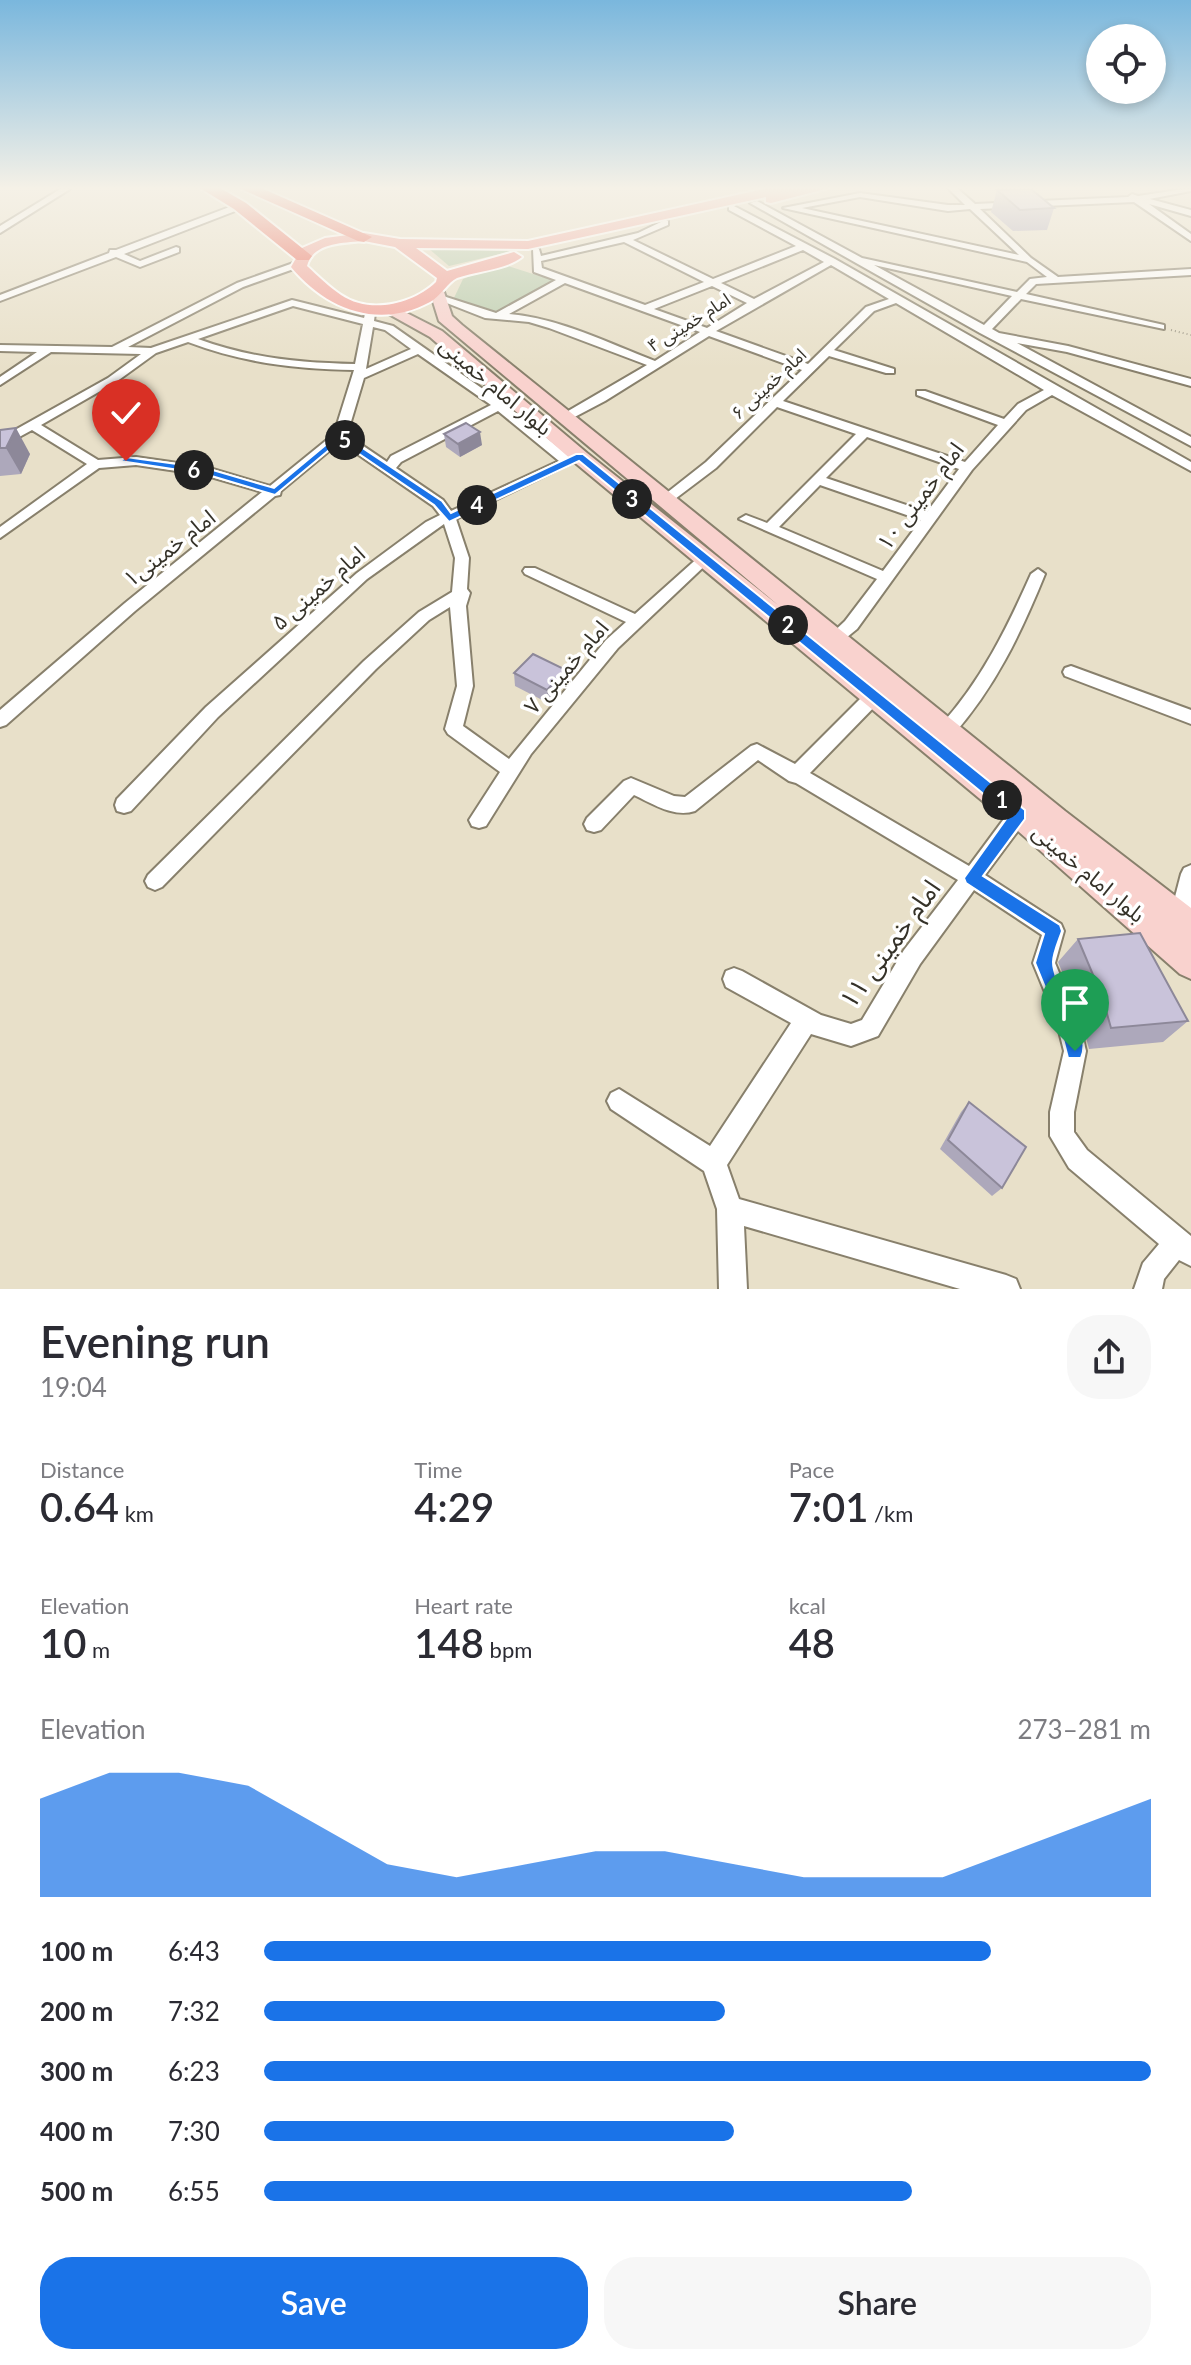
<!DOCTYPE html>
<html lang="en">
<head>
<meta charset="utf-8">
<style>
  :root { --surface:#fff; --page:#f7f7f7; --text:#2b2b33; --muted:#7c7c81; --accent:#1a73e8 }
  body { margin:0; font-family:Lato,"Noto Sans Arabic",sans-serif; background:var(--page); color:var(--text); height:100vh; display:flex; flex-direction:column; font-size:30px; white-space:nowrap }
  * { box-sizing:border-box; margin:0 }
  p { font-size:26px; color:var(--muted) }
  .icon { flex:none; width:44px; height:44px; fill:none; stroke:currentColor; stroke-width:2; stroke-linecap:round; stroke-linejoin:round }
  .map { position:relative; height:1289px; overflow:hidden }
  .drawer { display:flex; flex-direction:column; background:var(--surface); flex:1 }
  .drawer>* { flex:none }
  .tools { position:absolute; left:1086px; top:24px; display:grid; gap:16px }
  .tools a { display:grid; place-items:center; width:80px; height:80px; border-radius:50%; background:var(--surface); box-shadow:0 4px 12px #0003; font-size:40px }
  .pin { position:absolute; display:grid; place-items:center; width:68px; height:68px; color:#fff; margin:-82px -34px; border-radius:50% 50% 50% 0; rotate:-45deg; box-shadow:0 0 8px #0007 }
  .pin .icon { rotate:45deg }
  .km { position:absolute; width:40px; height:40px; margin:-20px; border-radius:50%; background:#222; color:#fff; font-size:22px; line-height:40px; text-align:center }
  .round { display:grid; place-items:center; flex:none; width:84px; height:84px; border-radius:32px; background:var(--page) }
  .summary { display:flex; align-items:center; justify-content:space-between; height:136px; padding:0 40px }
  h1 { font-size:44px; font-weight:600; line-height:60px }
  .metrics { display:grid; grid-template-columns:repeat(3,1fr); gap:12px; height:136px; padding:8px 40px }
  .metrics div { display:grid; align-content:center }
  .metrics b { font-size:40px; font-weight:600 }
  .metrics small { font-size:22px; font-weight:400 }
  .metrics p { font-size:22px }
  .chart { height:224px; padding:16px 40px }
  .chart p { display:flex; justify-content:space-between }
  .chart svg { width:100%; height:144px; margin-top:8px; fill:var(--accent); opacity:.7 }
  .button { display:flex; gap:16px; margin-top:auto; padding:16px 40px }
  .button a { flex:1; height:92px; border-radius:32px; background:var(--accent); color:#fff; font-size:32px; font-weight:600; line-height:92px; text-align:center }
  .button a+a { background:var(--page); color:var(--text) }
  ul { padding:0 40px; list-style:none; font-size:26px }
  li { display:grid; grid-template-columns:128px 96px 1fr; align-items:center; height:60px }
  li i { height:20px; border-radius:10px; background:var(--accent) }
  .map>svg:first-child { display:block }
</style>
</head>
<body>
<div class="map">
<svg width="1191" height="1289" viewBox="0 0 1191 1289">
  <rect width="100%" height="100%" fill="#e8e0c9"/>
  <g fill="#bbcdae">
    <polygon points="428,248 513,251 449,266"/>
    <polygon points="502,264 555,281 510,308 490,312 453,300 463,279"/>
  </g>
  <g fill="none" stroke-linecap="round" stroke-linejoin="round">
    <g stroke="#88806c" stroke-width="4">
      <g id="street">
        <polygon points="62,188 70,189 0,233 0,226"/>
        <path d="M948,188H957L975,204L1128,197L1132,194L1138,196L1191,188V191L1144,200L1150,199L1191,210V216L1149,204L1191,234V241L1134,202L980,209L1031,258L1058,277L1191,269V275L1036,284L1026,294L1164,325V329L1021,299L992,329L999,333L1068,346L1191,379V386L1067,352L1017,343L1191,437V446L980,333L750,203L757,201L862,258L1017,292L1030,279L1047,277L1027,262L783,208L860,193L948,205H965ZM860,197L948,211L970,209L1019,255L802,208ZM874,265L1012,296L984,325Z"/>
        <polygon points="240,203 244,206 243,208 124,254 140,261 176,247 179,248 179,252 140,267 116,257 0,301 0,295 109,253 110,250 116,250"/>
        <path d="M732,205L835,259L1191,462V471L1052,395L1026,410L972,470L857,629L841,642H829L827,638L845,621L877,579L739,519L746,515L767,523L856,434L777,407L716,468L671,502L666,503L659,499L706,462L802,370L709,336L605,401L567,421L561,417L563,414L647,365L549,328L529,322L485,318L434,298L443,296L496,313L556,280L534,272L533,249H539L541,256L638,233L665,220L668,221V225L633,240L713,279L796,246L729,210V206ZM624,242L704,282L645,305L542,268L541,261ZM803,250L824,262L754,299L721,283ZM831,265L889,299L866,307L808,364L716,331ZM565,283L700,332L655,361C608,343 559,318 509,314ZM712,286L747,303L707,328L654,309ZM896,303L1044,390L1018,404L1004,419L925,391H917V395L998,425L965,462L783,401L829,356L886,373H894V369L834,350L874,311ZM867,437L959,469L927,512L826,478ZM820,485L921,520L883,571L779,527Z"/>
        <path d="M299,261L302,262V266L243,287L128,347L151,348L292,300L364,318L366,311L370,310L375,313L374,321L393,326L500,401L508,400L510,403L507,406L569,456L574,455L580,459L456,519L469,558L467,589L470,593L466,606L473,686L463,726L509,759L606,640L626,622L525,574L523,571L525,568H535L635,614L701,555L706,553L713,558L618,648L531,754L486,826L479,828L472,826L469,820L500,772L448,734L445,729L457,686L450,607L429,620L376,669L162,887L155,890L148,887L145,881L148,875L364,661L419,612L452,592L455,558L444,524L367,579L218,717L131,811L124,813L117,811L115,805L117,799L206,707L357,573L426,522L440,515L433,506L340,442L281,491L280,495L275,496L135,611L6,725L0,727V710L125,603L262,492L204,475L136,465L99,468L0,538V527L87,464L32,430L10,442L4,438L6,435L108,378L141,354L51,352L0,385V377L37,352L0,351V345L112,347L237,283ZM293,306L363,324L355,364C301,363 250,358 198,339ZM373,327L385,330L411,349L366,369ZM188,342C243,363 296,369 354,370L334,434L270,486L206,467L136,457L98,460L41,425L116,382L156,353ZM418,354L491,405L391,456L387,462L347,435L364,378ZM498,411L559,461L451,511L443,500L396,468L401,462Z"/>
        <path d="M1038,569L1045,574C1021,633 995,688 952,736L946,738L940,736L937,731L940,726C981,681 1006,630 1031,574Z"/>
        <polygon points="1071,666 1191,710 1191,724 1065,676 1063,672 1065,668"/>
        <path d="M875,689L881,690L883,695L881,700L810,773L969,866L1012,808L1019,806L1026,808L1028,814L1026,820L985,875L1061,924L1064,931L1055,963L1078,1019L1086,1051L1074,1112V1132L1087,1150L1191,1236V1266L1179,1260L1164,1279L1162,1289H1134L1143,1263L1159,1244L1069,1168L1050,1136V1112L1064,1051L1056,1019L1033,963L1042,935L974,890L920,964L878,1036L851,1046L811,1034L727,1165L739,1199L1006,1275L1016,1279L1020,1289H960L744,1226L747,1289H719L717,1209L704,1171L611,1109L607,1101L611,1093L619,1089L710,1146L791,1023L726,987L723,979L726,971L734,968L742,971L821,1015L851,1024L862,1020L904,950L958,880L796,783L789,781L758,760L695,811C674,818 653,804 634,795L601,830L594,832L587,830L584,824L587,818L624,781L631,778L674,796L685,797L751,746L757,744L795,764L869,690Z"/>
        <polygon points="1191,865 1191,913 1187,923 1180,926 1173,923 1170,916 1181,874 1184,868"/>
      </g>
    </g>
    <g stroke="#88806c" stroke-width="4">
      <polygon id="secondary" points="437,288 444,292 452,316 462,325 1065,811 1191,908 1191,979 1180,974 1009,823 573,461 430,337 378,308 391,305 442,331 587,453 778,605 439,321 430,292"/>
    </g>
    <g stroke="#fff" stroke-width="4">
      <path id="primary" d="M769,188H829L771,203L766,202V197L528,249L416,248L447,271L514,252L522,257C506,270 476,271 457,278C448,282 441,296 430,302C378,330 326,309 291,267L302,248L325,238L364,233L400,239L528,241ZM364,241L395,247L437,278L436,282C412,305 369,314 341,295C329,287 318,276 307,266C313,242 344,243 364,241Z"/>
    </g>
    <g stroke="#fff" stroke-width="4">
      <g id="highway">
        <polygon points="200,188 220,188 246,203 312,256 309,260 297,260 234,209"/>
        <polygon points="239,188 261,188 372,237 364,242 358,241"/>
      </g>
    </g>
    <polyline stroke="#999382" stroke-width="2" stroke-dasharray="1 3" stroke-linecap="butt" points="1171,330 1191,335"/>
    <use href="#street" fill="#fff" fill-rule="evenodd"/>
    <use href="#secondary" fill="#f9d2ce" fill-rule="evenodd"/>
    <use href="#primary" fill="#f3a59d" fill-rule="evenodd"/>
    <use href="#highway" fill="#eb695b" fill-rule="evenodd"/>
  </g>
  <g fill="#ada8bb">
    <polygon points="997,190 1054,208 1047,230 1013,231 991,212"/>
    <polygon points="0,430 30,454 21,474 0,476"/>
    <polygon points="444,434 482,445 460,457 446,447"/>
    <polygon points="514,673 566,683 548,703 515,686"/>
    <polygon points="1078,939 1188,1021 1163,1042 1089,1049 1081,1018 1058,962"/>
    <polygon points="969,1102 1002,1188 992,1196 940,1149 961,1112"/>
  </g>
  <g fill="#8d8899">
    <polygon points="16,428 30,454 21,474 6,448"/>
    <polygon points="480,432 482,445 460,457 458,444"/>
    <polygon points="566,670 566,683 548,703 547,690"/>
  </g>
  <g fill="#c9c3da" stroke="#8d8899" stroke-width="2">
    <polygon points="1031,189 1054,208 1020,210 997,190"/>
    <polygon points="466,423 480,432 458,444 444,434"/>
    <polygon points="16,428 6,448 0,448 0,430"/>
    <polygon points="533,654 566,670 547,690 514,673"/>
    <polygon points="1140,933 1188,1021 1111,1028 1102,996 1078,939"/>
    <polygon points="969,1102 1026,1147 1002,1188 948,1140"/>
  </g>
  <linearGradient id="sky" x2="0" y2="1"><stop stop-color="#7ab7dd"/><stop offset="0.51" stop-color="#f5f1e7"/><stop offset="1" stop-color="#f5f1e7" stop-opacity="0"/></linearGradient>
  <rect width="1191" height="369" fill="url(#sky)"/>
  <path fill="#1a73e8" stroke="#fff" stroke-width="2" d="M340,433L442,501L451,513L576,454H583L1025,810V819L983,876L1060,925L1062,931C1059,940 1053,953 1053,962C1053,989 1094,1028 1081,1058H1068L1058,1019L1035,963L1044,934L966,883L964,878L1009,815L579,461L449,522L434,505L340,441L275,495L205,474L120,461L126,457L206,468L274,488Z"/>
  <g text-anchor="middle" stroke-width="7" stroke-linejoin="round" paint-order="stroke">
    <g font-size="18" fill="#353229" stroke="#fff">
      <text transform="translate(689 323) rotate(-32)" y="6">امام خمینی ۴</text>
      <text transform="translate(769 384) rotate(-43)" y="6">امام خمینی ۶</text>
    </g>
    <g font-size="22" fill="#353229" stroke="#fff">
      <text transform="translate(496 386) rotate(40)" y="8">بلوار امام خمینی</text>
      <text transform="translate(920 496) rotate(-53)" y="8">امام خمینی ۱۰</text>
      <text transform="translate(169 548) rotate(-38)" y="8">امام خمینی۱</text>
      <text transform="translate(318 588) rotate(-41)" y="8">امام خمینی ۵</text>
      <text transform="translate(566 667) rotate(-49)" y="8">امام خمینی ۷</text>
      <text transform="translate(1089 873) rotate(40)" y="8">بلوار امام خمینی</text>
    </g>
    <g font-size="26" fill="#353229" stroke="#fff">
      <text transform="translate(890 944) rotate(-54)" y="9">امام خمینی ۱۱</text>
    </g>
  </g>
</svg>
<div class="tools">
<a><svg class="icon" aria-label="locate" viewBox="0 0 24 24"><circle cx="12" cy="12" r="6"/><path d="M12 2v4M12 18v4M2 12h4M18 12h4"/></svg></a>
</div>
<div class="pin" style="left:1075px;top:1051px;background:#1e9e55"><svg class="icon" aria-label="arrive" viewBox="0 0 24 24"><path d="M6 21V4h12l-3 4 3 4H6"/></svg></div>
<div class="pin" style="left:126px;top:461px;background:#d93025"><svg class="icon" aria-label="check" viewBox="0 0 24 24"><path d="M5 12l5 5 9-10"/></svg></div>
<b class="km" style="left:1002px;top:800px">1</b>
<b class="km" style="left:788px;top:625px">2</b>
<b class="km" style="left:632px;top:499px">3</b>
<b class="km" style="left:477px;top:505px">4</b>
<b class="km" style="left:345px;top:440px">5</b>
<b class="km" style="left:194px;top:470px">6</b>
</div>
<section class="drawer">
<div class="summary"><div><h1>Evening run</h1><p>19:04</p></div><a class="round"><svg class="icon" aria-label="share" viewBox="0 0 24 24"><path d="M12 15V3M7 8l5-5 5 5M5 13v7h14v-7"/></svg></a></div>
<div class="metrics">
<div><p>Distance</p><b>0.64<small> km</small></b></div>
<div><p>Time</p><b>4:29</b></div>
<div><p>Pace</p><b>7:01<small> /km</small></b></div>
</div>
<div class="metrics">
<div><p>Elevation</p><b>10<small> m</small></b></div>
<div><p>Heart rate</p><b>148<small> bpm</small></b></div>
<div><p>kcal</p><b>48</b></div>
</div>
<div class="chart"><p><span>Elevation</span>273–281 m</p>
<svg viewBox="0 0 160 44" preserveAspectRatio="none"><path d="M0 44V14L10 6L20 6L30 10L40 22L50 34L60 38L70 34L80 30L90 30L100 34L110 38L120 38L130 38L140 30L150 22L160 14V44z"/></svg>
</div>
<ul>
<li><b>100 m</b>6:43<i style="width:82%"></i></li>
<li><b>200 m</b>7:32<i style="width:52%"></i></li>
<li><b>300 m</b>6:23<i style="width:100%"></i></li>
<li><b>400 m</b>7:30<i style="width:53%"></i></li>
<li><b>500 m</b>6:55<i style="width:73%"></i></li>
</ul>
<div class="button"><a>Save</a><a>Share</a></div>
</section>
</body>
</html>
